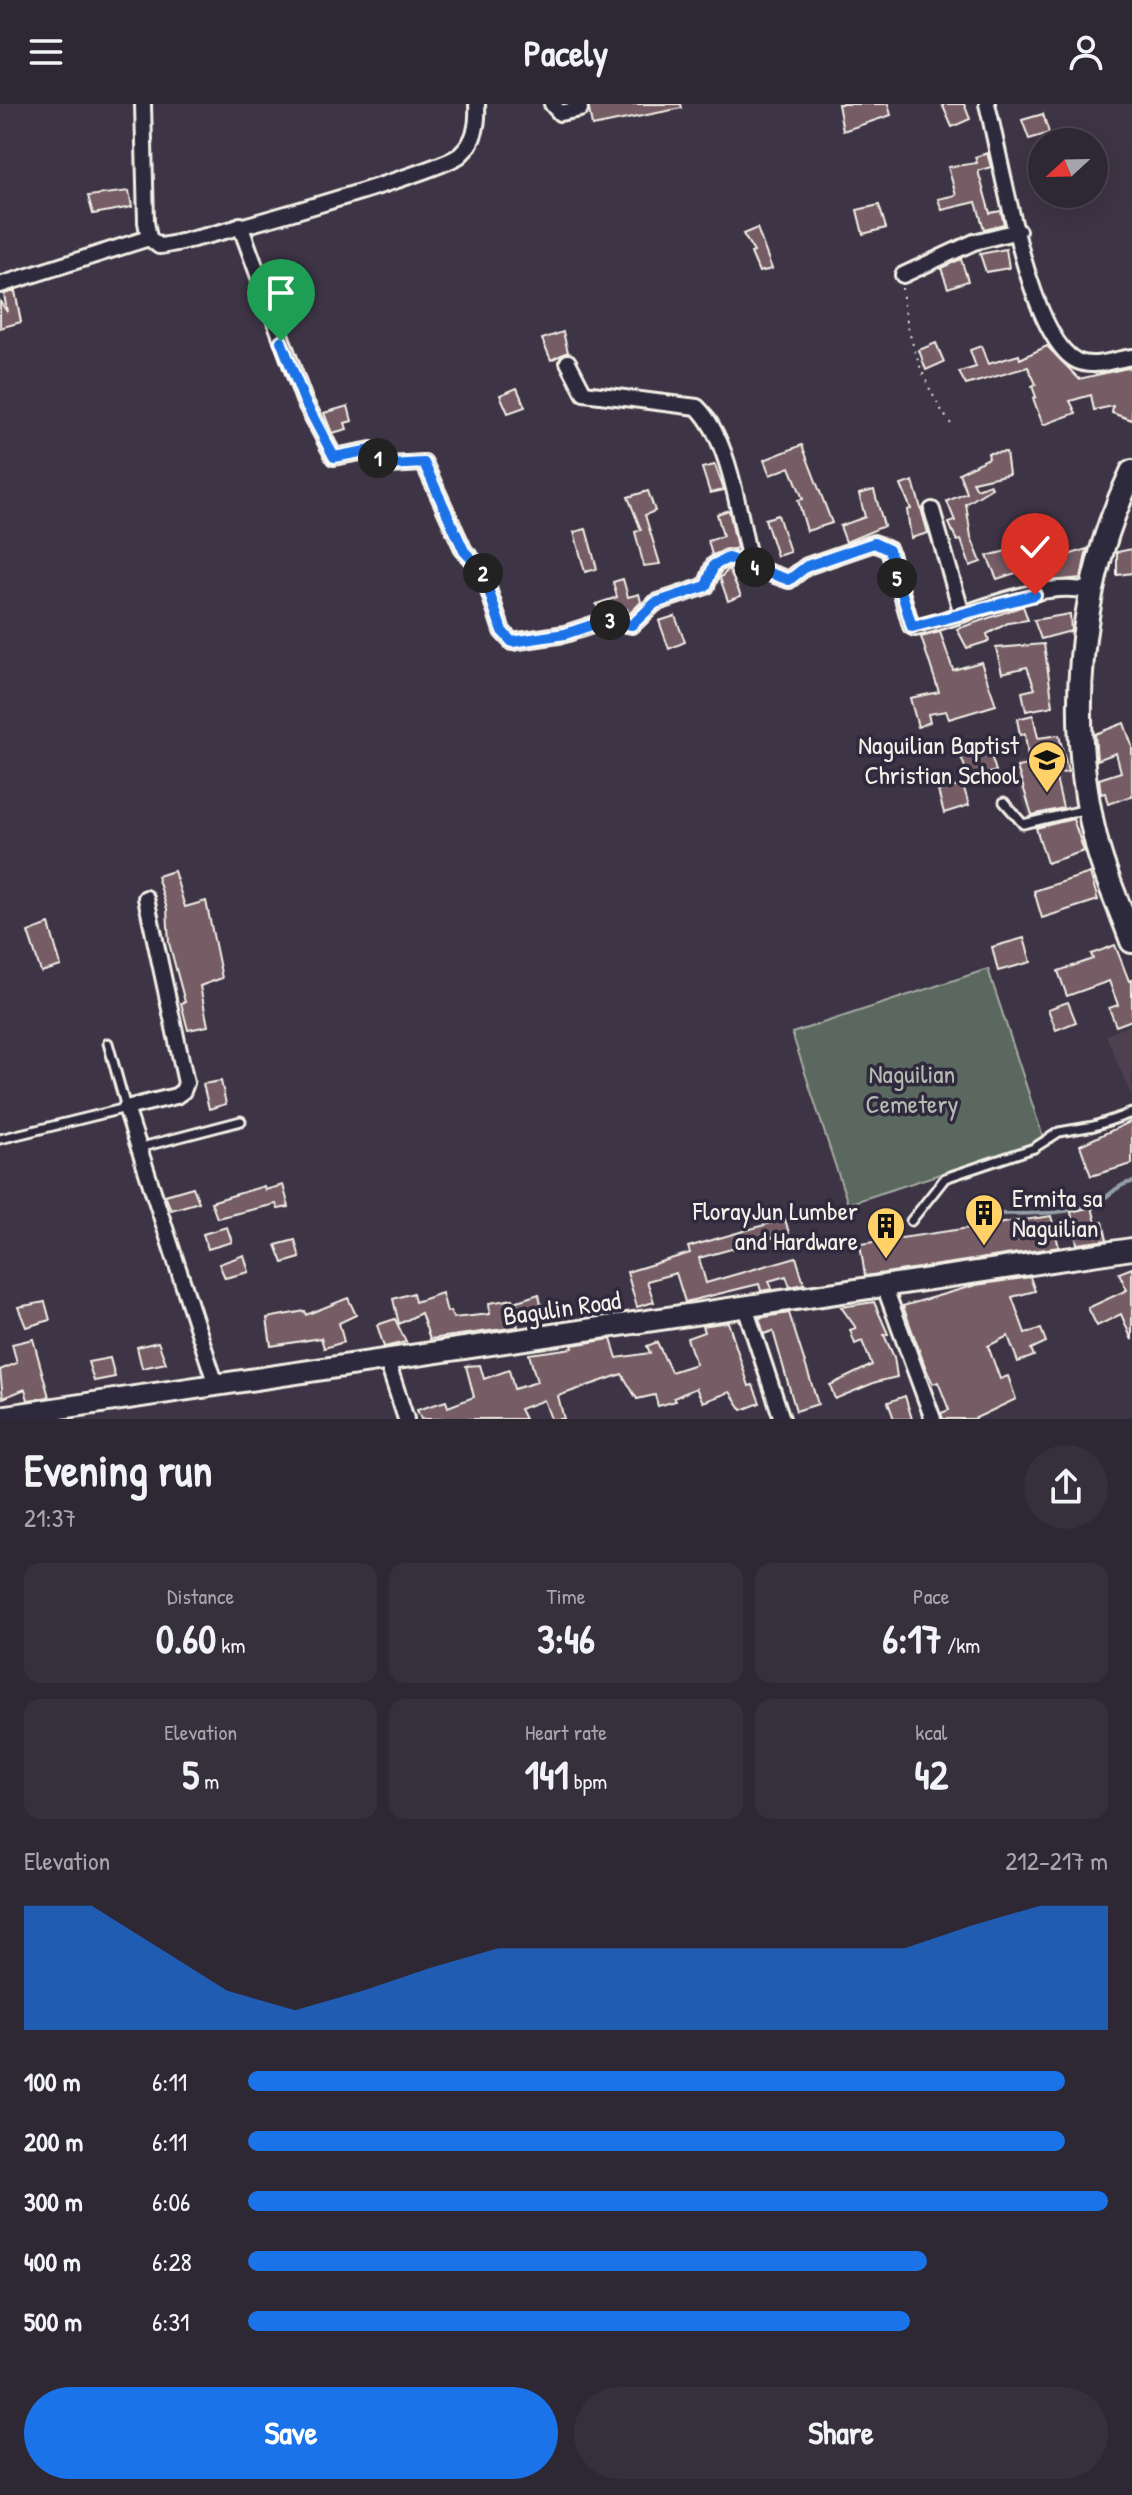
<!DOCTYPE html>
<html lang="en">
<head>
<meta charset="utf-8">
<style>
  :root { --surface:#2e2734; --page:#362f3c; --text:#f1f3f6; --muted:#a7a5ac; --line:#49444f; --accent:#1a73e8 }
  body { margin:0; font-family:"Patrick Hand",sans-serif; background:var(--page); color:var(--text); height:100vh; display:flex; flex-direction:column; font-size:30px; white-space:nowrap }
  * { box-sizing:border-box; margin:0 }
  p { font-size:26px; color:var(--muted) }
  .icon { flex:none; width:44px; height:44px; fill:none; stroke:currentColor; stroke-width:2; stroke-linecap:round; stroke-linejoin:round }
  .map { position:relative; height:1315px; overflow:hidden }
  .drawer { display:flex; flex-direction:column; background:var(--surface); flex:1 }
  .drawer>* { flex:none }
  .needle { width:52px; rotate:248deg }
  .tools { position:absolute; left:1028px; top:24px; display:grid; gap:16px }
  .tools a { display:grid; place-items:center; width:80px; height:80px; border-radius:50%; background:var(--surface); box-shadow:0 8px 32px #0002,0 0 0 2px var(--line); font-size:40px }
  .pin { position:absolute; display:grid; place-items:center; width:68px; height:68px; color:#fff; margin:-82px -34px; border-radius:50% 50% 50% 0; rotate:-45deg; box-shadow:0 0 8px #0007 }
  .pin .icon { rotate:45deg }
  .km { position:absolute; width:40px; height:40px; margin:-20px; border-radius:50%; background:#222; color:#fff; font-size:22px; line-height:40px; text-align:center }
  .round { display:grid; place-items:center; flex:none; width:84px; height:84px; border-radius:42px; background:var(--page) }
  .overview { display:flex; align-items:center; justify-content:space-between; height:136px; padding:0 24px }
  h1 { font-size:44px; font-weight:700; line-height:60px }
  .stats { display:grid; grid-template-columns:repeat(3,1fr); gap:12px; height:136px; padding:8px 24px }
  .stats div { display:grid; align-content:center; border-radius:16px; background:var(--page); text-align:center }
  .stats b { font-size:40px; font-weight:700 }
  .stats small { font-size:22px; font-weight:400 }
  .stats p { font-size:22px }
  .chart { height:224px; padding:16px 24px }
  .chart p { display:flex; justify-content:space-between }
  .chart svg { width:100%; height:144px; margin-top:8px; fill:var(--accent); opacity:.7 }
  .cta { display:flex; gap:16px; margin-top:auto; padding:16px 24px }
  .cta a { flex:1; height:92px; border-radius:48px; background:var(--accent); color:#fff; font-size:32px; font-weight:700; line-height:92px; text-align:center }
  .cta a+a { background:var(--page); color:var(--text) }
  ul { padding:0 24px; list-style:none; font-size:26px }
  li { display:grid; grid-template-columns:128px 96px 1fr; align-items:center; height:60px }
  li i { height:20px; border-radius:10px; background:var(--accent) }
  header { display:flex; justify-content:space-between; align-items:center; height:104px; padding:0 24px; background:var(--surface); font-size:36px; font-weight:700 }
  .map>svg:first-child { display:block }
</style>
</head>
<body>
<header><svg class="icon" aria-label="menu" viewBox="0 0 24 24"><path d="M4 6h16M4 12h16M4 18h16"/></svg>Pacely<svg class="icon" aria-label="person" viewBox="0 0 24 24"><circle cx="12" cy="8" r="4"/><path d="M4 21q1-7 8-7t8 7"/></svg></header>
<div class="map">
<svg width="1132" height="1315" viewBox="0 0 1132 1315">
  <rect width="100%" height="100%" fill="#3d3445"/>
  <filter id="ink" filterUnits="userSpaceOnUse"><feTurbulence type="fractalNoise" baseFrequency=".0125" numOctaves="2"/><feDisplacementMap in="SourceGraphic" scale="16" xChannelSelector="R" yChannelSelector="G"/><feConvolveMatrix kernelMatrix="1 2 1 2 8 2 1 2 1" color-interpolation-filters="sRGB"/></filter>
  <g filter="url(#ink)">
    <g fill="#4e404f">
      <polygon points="1069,653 1075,703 1028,714 1016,676 1016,659"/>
      <polygon points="1132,920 1132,993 1106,931"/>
    </g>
    <polygon fill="#5a685e" stroke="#a7aca3" stroke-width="2" points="988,865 1044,1036 848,1100 792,929"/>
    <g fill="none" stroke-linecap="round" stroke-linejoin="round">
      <path stroke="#929fa5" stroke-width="4" d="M998,1110C1030,1109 1071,1112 1100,1097C1111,1091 1118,1080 1132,1078"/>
    </g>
    <g fill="#745c65" stroke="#f4f1e8" stroke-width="2">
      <polygon points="588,0 681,0 682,4 592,22"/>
      <polygon points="838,0 888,0 891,11 843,27"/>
      <polygon points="942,0 964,0 970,15 952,23"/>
      <polygon points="1043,10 1049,29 1029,35 1022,16"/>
      <polygon points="987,49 991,63 978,67 990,109 1001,107 1004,120 984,125 976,98 942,106 938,95 956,91 948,63 977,59 975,53"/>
      <polygon points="129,87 132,103 93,110 88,92"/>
      <polygon points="879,101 886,124 863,130 857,106"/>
      <polygon points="757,124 772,165 759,168 751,149 754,148 743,130"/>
      <polygon points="1006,145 1009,164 986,168 980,150"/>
      <polygon points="961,155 968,177 948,184 941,164"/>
      <polygon points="15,187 21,218 0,224 0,197 7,208 4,190"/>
      <polygon points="563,228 568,248 551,256 542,235"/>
      <polygon points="936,239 944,258 926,266 919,246"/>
      <polygon points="981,242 988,260 1019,251 1020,255 1047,242 1079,275 1132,263 1132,316 1112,309 1113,302 1094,306 1091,291 1070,297 1076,309 1043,321 1033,294 1036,293 1032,282 1036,280 1028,263 966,281 959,268 976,263 970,246"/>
      <polygon points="517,284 525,303 508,309 500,291"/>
      <polygon points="348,302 352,317 345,319 347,325 332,329 324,309"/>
      <polygon points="802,341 832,419 807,427 798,396 803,395 790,363 770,371 764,356"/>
      <polygon points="1006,348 1009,370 973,378 977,385 990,380 992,384 966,400 971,433 981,458 970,462 961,436 957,437 949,419 955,417 947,397 967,389 959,369 989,354 988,349"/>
      <polygon points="715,361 724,386 710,389 702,364"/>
      <polygon points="913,377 928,429 911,434 907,406 911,405 901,381"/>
      <polygon points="874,386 884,422 846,438 840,422 865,413 859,390"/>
      <polygon points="648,387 655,407 645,411 660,460 644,462 635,428 641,426 628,393"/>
      <polygon points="729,406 737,444 712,451 708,437 723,432 717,410"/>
      <polygon points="778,411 790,448 777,452 765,415"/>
      <polygon points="1047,421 1050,430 1017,440 1014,431"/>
      <polygon points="586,425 597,465 585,468 574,428"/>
      <polygon points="1087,445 1081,474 1027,480 1021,466"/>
      <polygon points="1132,445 1132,469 1117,471 1117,448"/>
      <polygon points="1010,446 1019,468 997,475 987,452"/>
      <polygon points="729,465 741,492 728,497 720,474"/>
      <polygon points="623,475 628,493 639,490 641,498 629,510 627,505 619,507 618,503 600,508 596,500 617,493 613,478"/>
      <polygon points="1023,502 1028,516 1008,519 987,530 989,537 967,544 957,525"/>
      <polygon points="1070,510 1071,527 1041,535 1034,516"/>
      <polygon points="675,512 685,538 669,545 659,517"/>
      <polygon points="940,528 953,566 981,558 996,601 949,615 946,607 928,610 930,618 918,623 910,594 939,588 921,533"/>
      <polygon points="1044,540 1053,602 1026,607 1022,588 1035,585 1027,563 1002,569 996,544"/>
      <polygon points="1033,611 1038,634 1059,631 1068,668 1055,670 1063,704 1032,711 1017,663 1029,661 1025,630 1020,631 1017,615"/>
      <polygon points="1124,619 1132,642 1132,692 1108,700 1105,689 1101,690 1099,675 1121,668 1116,649 1097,656 1095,630"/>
      <polygon points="988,642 996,667 970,676 959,648"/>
      <polygon points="963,681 969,701 944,709 938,687"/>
      <polygon points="1073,715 1084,747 1047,759 1036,724"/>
      <polygon points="174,767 185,803 206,797 222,874 200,882 208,922 188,926 181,899 185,898 169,839 167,805 157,772"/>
      <polygon points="1090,769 1098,796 1042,814 1034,787"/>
      <polygon points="49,820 61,862 41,868 28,828"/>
      <polygon points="1024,834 1031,858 998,867 992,843"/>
      <polygon points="1115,841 1129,877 1132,876 1132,916 1116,922 1109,904 1118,901 1109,877 1067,892 1058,867 1093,855 1091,850"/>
      <polygon points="1068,898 1076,918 1056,926 1048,905"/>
      <polygon points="221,977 226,1000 209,1005 203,980"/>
      <polygon points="1132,1017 1132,1060 1091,1072 1080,1041"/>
      <polygon points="283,1081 289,1103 278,1105 276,1100 217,1114 211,1098 264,1082 265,1086"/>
      <polygon points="193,1083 199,1098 171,1106 165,1091"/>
      <polygon points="1092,1103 1096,1119 1103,1118 1107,1136 1077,1140 1071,1108"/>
      <polygon points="1051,1112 1059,1143 865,1172 860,1140"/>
      <polygon points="785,1115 789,1129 699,1154 706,1179 796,1153 804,1180 790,1183 786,1172 769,1177 772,1185 761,1187 759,1180 685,1198 676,1169 647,1177 654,1198 637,1203 627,1168 690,1149 688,1143"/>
      <polygon points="227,1123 232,1138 208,1145 203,1130"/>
      <polygon points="295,1136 300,1154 283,1159 276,1141"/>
      <polygon points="244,1151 249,1168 225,1174 219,1160"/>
      <polygon points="1132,1164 1132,1236 1121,1210 1097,1222 1088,1204 1127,1186 1119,1169"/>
      <polygon points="1030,1173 1035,1187 1012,1193 1025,1229 1041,1225 1046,1238 1031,1245 1034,1252 1018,1258 1008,1232 988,1242 1000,1275 1008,1272 1016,1295 974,1315 943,1315 941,1309 949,1306 938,1278 933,1280 926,1265 903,1202 976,1181"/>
      <polygon points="413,1189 415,1198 442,1189 447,1208 450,1207 453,1214 490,1210 489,1199 513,1195 514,1198 539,1190 543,1212 517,1218 518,1223 430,1235 421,1209 399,1220 393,1195"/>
      <polygon points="348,1194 356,1211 339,1219 344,1238 324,1244 321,1234 271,1242 267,1214 305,1207 306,1211"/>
      <polygon points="45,1198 50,1216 26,1223 18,1203"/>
      <polygon points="874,1198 888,1230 884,1231 894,1253 897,1273 876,1278 835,1295 830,1281 872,1261 862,1237 855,1240 850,1226 856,1224 841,1203"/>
      <polygon points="789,1209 818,1300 796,1307 773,1227 764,1230 759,1214"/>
      <polygon points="395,1215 406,1238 384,1243 377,1221"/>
      <polygon points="728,1218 749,1282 753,1281 760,1299 742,1306 730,1288 703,1298 696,1284 674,1294 676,1297 658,1302 655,1291 637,1295 622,1270 558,1292 564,1315 551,1315 544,1296 520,1305 525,1315 421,1315 417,1306 446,1297 448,1303 474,1293 466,1262 480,1261 484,1275 509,1266 514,1285 537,1278 529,1250 573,1244 572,1241 611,1235 617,1254 650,1249 647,1242 657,1238 671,1268 696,1260 687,1234 704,1228 702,1222"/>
      <polygon points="33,1235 49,1293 28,1296 25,1285 3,1294 0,1266 17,1259 12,1240"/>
      <polygon points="158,1238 166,1259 142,1264 137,1243"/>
      <polygon points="110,1254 115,1273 94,1277 88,1258"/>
      <polygon points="905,1292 912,1315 894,1315 888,1298"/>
    </g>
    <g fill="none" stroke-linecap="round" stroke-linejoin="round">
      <g stroke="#f4f1e8" stroke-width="13">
        <g id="service">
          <polyline points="1004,698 1023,720 1087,705"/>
          <polyline points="0,1035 126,1004 108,939"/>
          <polyline points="142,1043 241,1017"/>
          <polyline points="911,1117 945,1074 1034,1044 1059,1028 1094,1022 1132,1009"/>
        </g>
      </g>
      <g stroke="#f4f1e8" stroke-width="20">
        <g id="minor">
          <path d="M143,0L146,118L149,134L159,142C190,140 442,67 460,51C476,37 478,19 477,0"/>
          <polyline points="552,0 560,9 580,5"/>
          <path d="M987,0C1001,54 1029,235 1077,257C1094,265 1115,255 1132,253"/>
          <path d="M240,121L304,296L334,353L371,346L389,361L424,359L464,447L482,466L502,527L512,538L565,530L607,516L632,521L655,499L706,482L714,461L728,454L789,476L807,462L874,439L889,446L911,522L915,524C965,514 1041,473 1091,488"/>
          <polyline points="903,171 974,138 1018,127"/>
          <polyline points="0,181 149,134"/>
          <path d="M568,258L584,289L697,303C731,336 739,415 751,461"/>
          <polyline points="932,406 962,510"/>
          <polyline points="146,794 186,979 183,987 176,992 126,1004 216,1281"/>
          <polyline points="885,1184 933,1315"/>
          <polyline points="745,1203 782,1315"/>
          <polyline points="387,1257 406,1315"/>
        </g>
      </g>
      <g stroke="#f4f1e8" stroke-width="26">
        <polyline id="secondary" points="0,1313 1132,1145"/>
      </g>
      <g stroke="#f4f1e8" stroke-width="28">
        <path id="trunk" d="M1132,368C1076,484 1066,622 1098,745C1107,777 1121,806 1132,837"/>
      </g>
      <path stroke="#f4f1e8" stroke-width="2" stroke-dasharray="2 6" stroke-linecap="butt" d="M902,184C906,231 924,286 954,324"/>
      <use href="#service" stroke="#2f2a3d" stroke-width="7"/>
      <use href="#minor" stroke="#2f2a3d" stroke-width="14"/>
      <use href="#secondary" stroke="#2f2a3d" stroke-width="20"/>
      <use href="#trunk" stroke="#2f2a3d" stroke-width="22"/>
    </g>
  </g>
  <g fill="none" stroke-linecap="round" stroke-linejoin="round" filter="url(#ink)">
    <g stroke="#fff" stroke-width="16">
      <polyline id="route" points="281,237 304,296 334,353 371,346 389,361 424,359 464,447 482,466 502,527 512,538 565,530 607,516 632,521 655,499 706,482 714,461 728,454 789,476 807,462 874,439 889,446 912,523 1035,491"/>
    </g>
    <use href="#route" stroke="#1a73e8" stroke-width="10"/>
  </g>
  <defs>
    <g id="school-pin" transform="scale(2)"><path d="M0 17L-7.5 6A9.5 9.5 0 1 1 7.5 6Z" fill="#ffd166" stroke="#2f2a3d"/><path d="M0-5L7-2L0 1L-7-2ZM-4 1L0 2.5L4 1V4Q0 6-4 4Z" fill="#111"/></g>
    <g id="building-pin" transform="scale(2)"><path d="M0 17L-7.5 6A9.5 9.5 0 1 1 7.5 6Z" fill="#ffd166" stroke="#2f2a3d"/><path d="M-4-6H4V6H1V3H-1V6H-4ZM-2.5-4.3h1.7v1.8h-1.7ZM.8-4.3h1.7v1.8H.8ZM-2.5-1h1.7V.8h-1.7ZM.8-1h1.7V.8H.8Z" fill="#111"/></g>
  </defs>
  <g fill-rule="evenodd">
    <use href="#school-pin" x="1047" y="656"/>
    <use href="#building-pin" x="984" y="1109"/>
    <use href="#building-pin" x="886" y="1122"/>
  </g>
  <g text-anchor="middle" stroke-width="7" stroke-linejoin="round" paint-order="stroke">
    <g font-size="26" fill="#f4f1e8" stroke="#2f2a3d" text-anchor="end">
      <text x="1019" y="650">Naguilian Baptist<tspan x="1019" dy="30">Christian School</tspan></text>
      <text x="1012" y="1103" text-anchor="start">Ermita sa<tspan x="1012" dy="30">Naguilian</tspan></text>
      <text x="858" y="1116">FlorayJun Lumber<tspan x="858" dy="30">and Hardware</tspan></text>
    </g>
    <g font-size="26" fill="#b6bab1" stroke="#2f2a3d">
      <text x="912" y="979">Naguilian<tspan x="912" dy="30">Cemetery</tspan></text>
    </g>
    <g font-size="26" fill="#f4f1e8" stroke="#2f2a3d">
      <text transform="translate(562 1204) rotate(-8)" y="9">Bagulin Road</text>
    </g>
  </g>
</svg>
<div class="tools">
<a><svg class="needle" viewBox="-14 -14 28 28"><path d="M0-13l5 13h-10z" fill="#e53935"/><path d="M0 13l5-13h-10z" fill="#a7a5ac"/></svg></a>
</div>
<div class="pin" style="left:281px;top:237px;background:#1e9e55"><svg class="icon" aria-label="arrive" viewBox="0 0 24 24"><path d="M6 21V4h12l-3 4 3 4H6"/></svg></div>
<div class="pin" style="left:1035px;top:491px;background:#d93025"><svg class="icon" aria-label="check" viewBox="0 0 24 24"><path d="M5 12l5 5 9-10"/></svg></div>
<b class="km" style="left:378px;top:354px">1</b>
<b class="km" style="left:483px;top:469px">2</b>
<b class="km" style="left:610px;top:516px">3</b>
<b class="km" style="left:755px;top:463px">4</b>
<b class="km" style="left:897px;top:474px">5</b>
</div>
<section class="drawer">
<div class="overview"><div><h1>Evening run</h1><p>21:37</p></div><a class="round"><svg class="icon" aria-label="share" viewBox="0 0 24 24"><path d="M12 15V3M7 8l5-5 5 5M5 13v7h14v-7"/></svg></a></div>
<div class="stats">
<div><p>Distance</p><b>0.60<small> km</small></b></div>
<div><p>Time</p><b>3:46</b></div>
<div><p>Pace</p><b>6:17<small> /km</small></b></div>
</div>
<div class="stats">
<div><p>Elevation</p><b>5<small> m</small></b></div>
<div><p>Heart rate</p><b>141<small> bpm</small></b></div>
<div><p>kcal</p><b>42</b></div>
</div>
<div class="chart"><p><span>Elevation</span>212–217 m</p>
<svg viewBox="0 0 160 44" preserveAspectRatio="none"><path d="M0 44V6L10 6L20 19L30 32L40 38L50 32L60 25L70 19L80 19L90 19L100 19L110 19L120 19L130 19L140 12L150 6L160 6V44z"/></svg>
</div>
<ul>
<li><b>100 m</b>6:11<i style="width:95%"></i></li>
<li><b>200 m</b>6:11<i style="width:95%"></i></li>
<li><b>300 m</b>6:06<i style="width:100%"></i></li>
<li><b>400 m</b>6:28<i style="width:79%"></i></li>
<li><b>500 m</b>6:31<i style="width:77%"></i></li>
</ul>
<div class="cta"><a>Save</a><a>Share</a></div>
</section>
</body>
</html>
